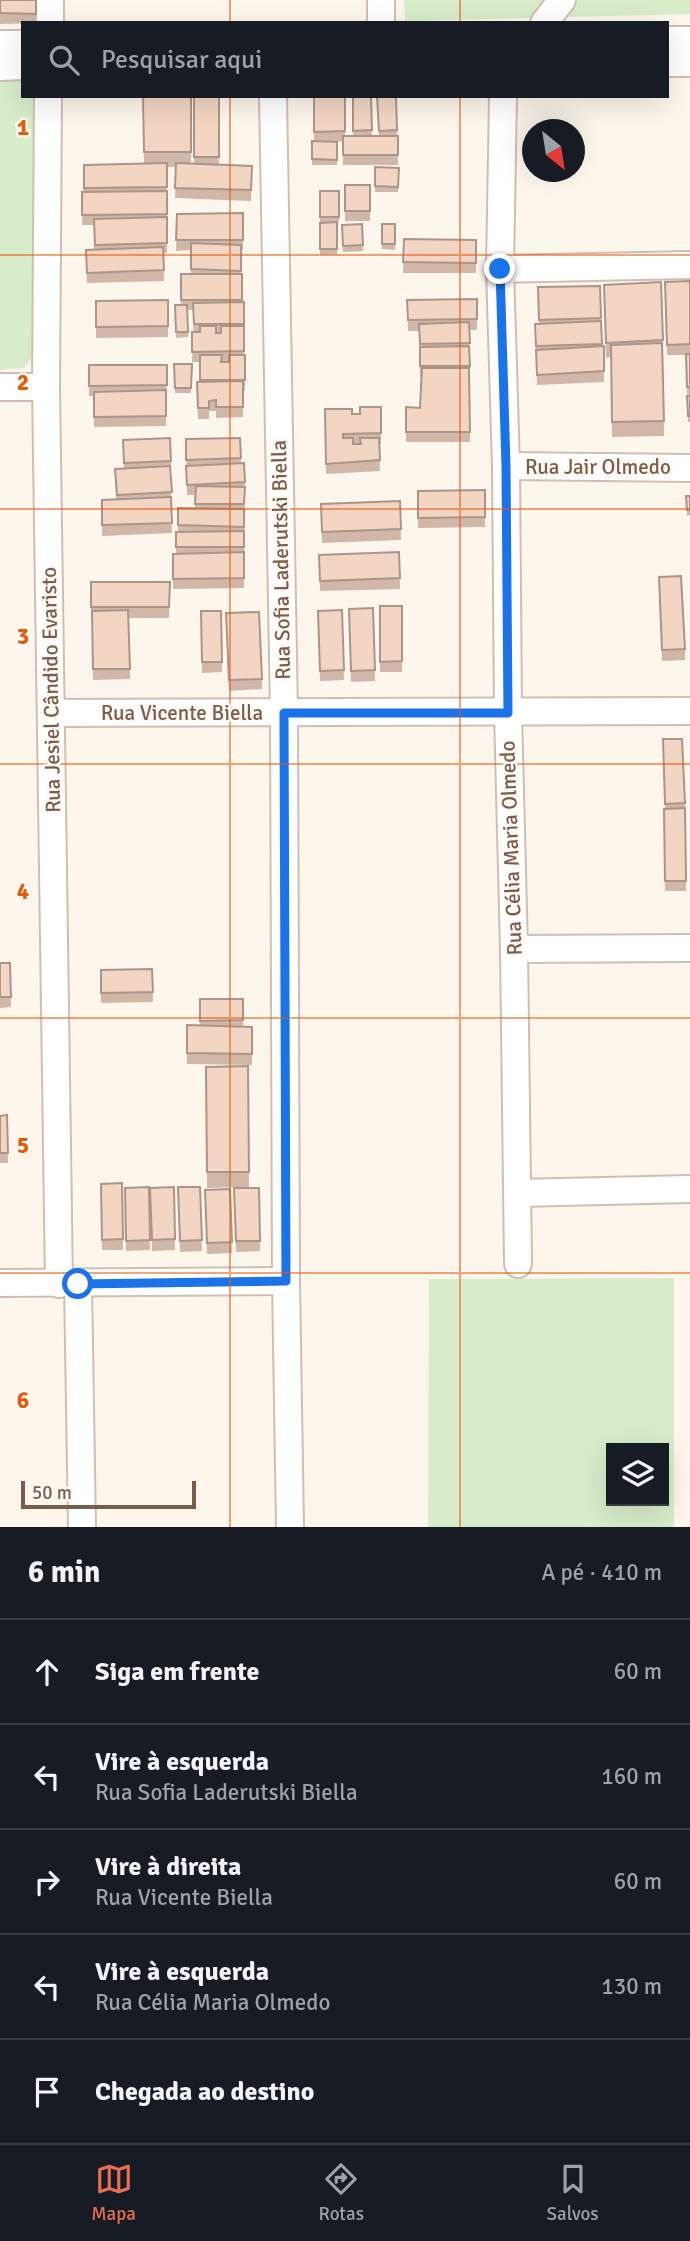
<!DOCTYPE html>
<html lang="pt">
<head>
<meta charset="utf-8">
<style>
  body { margin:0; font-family:Signika,sans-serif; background:#20242c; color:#f1f3f6 }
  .controls { position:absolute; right:21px; bottom:21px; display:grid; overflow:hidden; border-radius:0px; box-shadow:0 7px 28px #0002 }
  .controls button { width:63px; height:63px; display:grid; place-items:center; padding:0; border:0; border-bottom:2px solid #363941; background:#171b24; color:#f1f3f6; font:35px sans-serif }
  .compass { position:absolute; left:522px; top:119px; width:63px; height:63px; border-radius:50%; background:#171b24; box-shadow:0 7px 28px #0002; rotate:150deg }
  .scale { position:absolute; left:21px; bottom:18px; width:175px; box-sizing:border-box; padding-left:7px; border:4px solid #7a5c4d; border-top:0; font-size:19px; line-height:24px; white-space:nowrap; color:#7a5c4d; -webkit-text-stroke:5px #fffaf3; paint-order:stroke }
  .stop { position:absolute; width:21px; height:21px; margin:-16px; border:5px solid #1a73e8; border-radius:50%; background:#fff }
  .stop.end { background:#1a73e8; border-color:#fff; box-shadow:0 2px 7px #0008 }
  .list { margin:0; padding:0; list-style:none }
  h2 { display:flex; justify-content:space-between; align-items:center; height:91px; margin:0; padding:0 28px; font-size:30px }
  h2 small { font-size:23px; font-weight:400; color:#9ea1a6 }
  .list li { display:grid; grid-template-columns:46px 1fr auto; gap:21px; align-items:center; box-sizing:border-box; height:105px; padding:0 28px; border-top:2px solid #363941 }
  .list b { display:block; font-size:26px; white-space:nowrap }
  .list p { margin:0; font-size:23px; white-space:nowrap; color:#9ea1a6 }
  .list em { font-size:23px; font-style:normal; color:#9ea1a6 }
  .icon { flex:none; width:38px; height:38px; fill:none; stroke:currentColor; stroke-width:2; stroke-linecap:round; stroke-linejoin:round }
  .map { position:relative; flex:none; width:690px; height:1527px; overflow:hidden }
  .search { position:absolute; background:#171b24; box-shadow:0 7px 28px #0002; left:21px; right:21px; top:21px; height:77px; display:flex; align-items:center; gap:18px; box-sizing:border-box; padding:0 24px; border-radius:0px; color:#9ea1a6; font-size:26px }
  .sheet { height:616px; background:#171b24 }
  nav { display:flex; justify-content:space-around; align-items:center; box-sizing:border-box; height:98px; border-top:2px solid #363941; background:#171b24; font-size:19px; color:#9ea1a6 }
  nav a { display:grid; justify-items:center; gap:4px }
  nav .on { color:#e76f51 }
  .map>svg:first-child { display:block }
</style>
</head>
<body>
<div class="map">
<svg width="690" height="1527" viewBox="0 0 690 1527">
  <rect width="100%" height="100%" fill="#fdf6ec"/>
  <g fill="#d8ecc9" fill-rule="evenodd">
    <path d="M404,0H690V14L405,21Z"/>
    <path d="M20,80L23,81V96L35,97L32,357L24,368L0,370V81Z"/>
    <path d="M674,1278V1527H428L429,1279ZM664,1448V1501H611V1448Z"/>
  </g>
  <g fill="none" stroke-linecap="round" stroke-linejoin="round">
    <defs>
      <g id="minor">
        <path d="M381,0V23"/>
        <path d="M50,23V0"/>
        <path d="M544,23L562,0"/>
        <path d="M667,40H690"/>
        <path d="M0,44H23"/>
        <path d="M667,63H690"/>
        <path d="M0,67L23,66"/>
        <path d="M48,96L46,387L59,1284"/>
        <path d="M273,96L284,713L286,1281L290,1527"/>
        <path d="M503,96L500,269L506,466L508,713L514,949L518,1264"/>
        <path d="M500,269L690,265"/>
        <path d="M0,387H46"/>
        <path d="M506,466L690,468"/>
        <path d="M51,713L690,711"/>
        <path d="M514,949L690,948"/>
        <path d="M518,1193L690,1189"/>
        <path d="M0,1283L286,1281"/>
        <path d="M78,1284L82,1527"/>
      </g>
    </defs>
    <use href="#minor" stroke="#d1beb0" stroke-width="30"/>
    <use href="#minor" stroke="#fff" stroke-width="26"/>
  </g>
  <g fill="#d1b7a8">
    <path d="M0,0H36V23L0,24Z"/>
    <path d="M143,96H191V164H194V96H219V165L252,166L251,201L175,198L176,167H167V253H163L164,281L87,283L86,250L94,249V225H82L84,165L144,164Z"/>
    <path d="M313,96H345V136H353V96H371L372,136H379L377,96H396L398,165H343V141L337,142V165H312V141H314Z"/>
    <path d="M375,167L399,168L398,192H375Z"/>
    <rect x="345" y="185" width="25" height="36"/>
    <path d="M320,191H339V222H337V254L320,255V223L332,222H320Z"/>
    <path d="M243,213V250H241V274H242V302H244V355H245V390H243V417L216,418V411H209V419H198L197,382H200V362H192L194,310H187L188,337L176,338L175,305H181V274H191V250L176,251L177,214Z"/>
    <path d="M362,224L363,251L343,252L342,225Z"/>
    <path d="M382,224H395V250L382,249Z"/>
    <path d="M404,239L476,240V273H403Z"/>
    <path d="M690,281V422H688L686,355H667L665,282Z"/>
    <path d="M604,285L663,340L664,436L612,437L611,357L606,358Z"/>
    <path d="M538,287L601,318L602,346H604V382L537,385L535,324H539Z"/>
    <path d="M477,299V330H469L470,442H406V407L420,408L421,377H420L419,331H408L407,300Z"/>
    <path d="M168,300V337L96,338V301Z"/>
    <path d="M174,364H192L191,393H175Z"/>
    <path d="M89,365H167L166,426L94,427V396H89Z"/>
    <path d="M381,407V444H379L380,471L326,474L325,409L352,414H360Z"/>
    <path d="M240,438L241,463L245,482L244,588L173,589V554H176V532H178V508H195V495H187L186,439Z"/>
    <path d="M123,440L171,461V471H170L172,533L102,536V500L116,499L115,469H124Z"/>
    <path d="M485,490V527L418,528V491Z"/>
    <path d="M686,496H690V515L687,516Z"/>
    <path d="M400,501L401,540L322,543L321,504Z"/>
    <path d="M399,552L400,589L320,591L319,555Z"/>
    <path d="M91,582H170L169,618H129L130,679L93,680L92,617H91Z"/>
    <path d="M659,588L685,649V660L662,661Z"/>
    <rect x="380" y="606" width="22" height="66"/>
    <path d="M373,608L375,681L351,682L349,609Z"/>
    <path d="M342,610L344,680L320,681L318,611Z"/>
    <path d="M201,611H221L222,672L202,673Z"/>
    <path d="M226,623L262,679V689L229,691Z"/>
    <path d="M663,739L685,803L686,891H665L664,809L665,808Z"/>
    <path d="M0,963H10L11,1007L0,1008Z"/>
    <path d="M152,969L153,1002L101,1003V970Z"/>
    <path d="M200,999H243V1027H252V1065L187,1064V1025L200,1026Z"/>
    <path d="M248,1066L249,1187L207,1188L206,1067Z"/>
    <path d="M7,1115L8,1163H0V1116Z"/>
    <path d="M122,1183L123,1250H102L101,1184Z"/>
    <path d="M149,1187L150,1250L126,1251L125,1188Z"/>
    <path d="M174,1187L175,1250L152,1251L150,1188Z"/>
    <path d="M178,1187H200L202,1251L180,1252Z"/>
    <path d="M234,1188H259L260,1251L236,1252Z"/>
    <path d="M230,1189L232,1253L207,1254L205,1190Z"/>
  </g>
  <g fill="#f3d5c3" stroke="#aa9588" stroke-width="2">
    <path d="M0,0H36V14L0,13Z"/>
    <path d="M143,96H191V152H144Z"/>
    <rect x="194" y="96" width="25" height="61"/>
    <path d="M314,96H345V131L314,132Z"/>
    <path d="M353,96H371L372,130L353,131Z"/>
    <path d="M377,96H396L397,130L379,131Z"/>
    <rect x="343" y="136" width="55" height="19"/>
    <path d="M312,141L337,142V160L312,159Z"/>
    <path d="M167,163V187L84,188V165Z"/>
    <path d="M176,163L252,166L251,190L175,188Z"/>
    <path d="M375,167L399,168L398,187L375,186Z"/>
    <rect x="345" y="185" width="25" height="26"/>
    <path d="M167,191V214L82,215V192Z"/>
    <rect x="320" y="191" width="19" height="26"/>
    <path d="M243,213V240H176L177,214Z"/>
    <path d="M167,217V243L95,245L94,219Z"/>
    <path d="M337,222V249H320V223Z"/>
    <path d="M362,224L363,245L343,246L342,225Z"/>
    <rect x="382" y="224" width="13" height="20"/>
    <path d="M404,239L476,240V263L403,262Z"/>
    <path d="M191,243L241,245V271L191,269Z"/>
    <path d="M163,247L164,270L87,273L86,250Z"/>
    <rect x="181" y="274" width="61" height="26"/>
    <path d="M690,281V344L667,345L665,282Z"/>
    <path d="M661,282L663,340L606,343L604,285Z"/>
    <path d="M600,286L601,318L539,320L538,287Z"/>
    <path d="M477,299V319L408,320L407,300Z"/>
    <path d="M168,300V326L96,327V301Z"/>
    <path d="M244,302V324H194L193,303Z"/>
    <path d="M175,305H187L188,332H176Z"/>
    <path d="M601,321L602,344L536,346L535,324Z"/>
    <path d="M469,322L470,343L420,344L419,324Z"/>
    <path d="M200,326H216V333H221V326H244V351L192,352V332H200Z"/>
    <path d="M662,343L664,421L612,422L611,345Z"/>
    <path d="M469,346L470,366H420V347Z"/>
    <path d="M604,346V371L537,375L536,350Z"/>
    <path d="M686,354H690V387H687Z"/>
    <path d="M200,355H222L221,362H229V355H245V380H200Z"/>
    <path d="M174,364H192L191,388H175Z"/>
    <path d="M89,365H167V385L89,386Z"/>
    <path d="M422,368H469L470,432H406V407L420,408Z"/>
    <path d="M243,381V407H216V400L209,401V408H198L197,382Z"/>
    <path d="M166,390V416L94,417V392Z"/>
    <path d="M687,396H690V416H688Z"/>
    <path d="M360,407H381V433L343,434V438H353V444H361L360,438H379L380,460L326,464L325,409H352V414H360Z"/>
    <path d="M170,438L171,461L124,463L123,440Z"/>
    <path d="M240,438L241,458L186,460V439Z"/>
    <path d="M244,463L245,482L187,485L186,466Z"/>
    <path d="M170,466L172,492L117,495L115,469Z"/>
    <path d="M196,486L245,487L244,504H195Z"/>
    <path d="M485,490V517L418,518V491Z"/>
    <path d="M686,496H690V510H687Z"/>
    <path d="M171,497L172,523L102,525V500Z"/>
    <path d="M400,501L401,529L322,532L321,504Z"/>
    <path d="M178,508L244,509V527L178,525Z"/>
    <path d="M244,531V547H176V532Z"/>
    <path d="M244,552V578L173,579V554Z"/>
    <path d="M399,552L400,578L320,581L319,555Z"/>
    <path d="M681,576L685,649L662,650L659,577Z"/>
    <path d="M91,582H170L169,607H91Z"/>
    <path d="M380,606H402V661L380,662Z"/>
    <path d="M373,608L375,670L351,671L349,609Z"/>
    <path d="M128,610L130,669H93L92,611Z"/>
    <path d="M342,610L344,670L320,671L318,611Z"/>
    <path d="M201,611H221L222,662H202Z"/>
    <path d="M259,612L262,679L229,680L226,613Z"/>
    <path d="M663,739H682L685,803L665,804Z"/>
    <path d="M685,808L686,881H665L664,809Z"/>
    <path d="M0,963H10L11,997H0Z"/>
    <path d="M152,969L153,992L101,993V970Z"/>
    <path d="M200,999H243V1020L200,1021Z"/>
    <path d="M187,1025L252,1027V1054L187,1053Z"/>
    <path d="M248,1066L249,1172H207L206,1067Z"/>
    <path d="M7,1115L8,1153H0V1116Z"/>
    <path d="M122,1183L123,1239L102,1240L101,1184Z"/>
    <path d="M149,1187L150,1240L126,1241L125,1188Z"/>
    <path d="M174,1187L175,1239L152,1240L150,1188Z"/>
    <path d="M178,1187H200L202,1240L180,1241Z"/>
    <path d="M234,1188H259L260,1241H236Z"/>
    <path d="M230,1189L232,1242L207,1243L205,1190Z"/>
  </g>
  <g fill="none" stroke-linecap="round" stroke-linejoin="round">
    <path stroke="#1a73e8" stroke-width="9" d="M78,1284L286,1281L284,713H508L506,466L500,269"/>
  </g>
  <path fill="none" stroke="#e8590c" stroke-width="2" stroke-opacity="0.55" d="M230,0V23M460,0V23M230,96V1527M460,96V1527M0,255H690M0,509H690M0,764H690M0,1018H690M0,1273H690"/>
  <g text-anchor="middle" stroke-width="5" stroke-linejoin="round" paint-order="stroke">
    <g font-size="21" fill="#7a5c4d" stroke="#fffaf3">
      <text x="598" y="474">Rua Jair Olmedo</text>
      <text transform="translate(281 560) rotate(-91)" y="7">Rua Sofia Laderutski Biella</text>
      <text transform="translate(51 690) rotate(-91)" y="7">Rua Jesiel Cândido Evaristo</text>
      <text x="182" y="720">Rua Vicente Biella</text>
      <text transform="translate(511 848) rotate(-92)" y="7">Rua Célia Maria Olmedo</text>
    </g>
  </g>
  <g font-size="23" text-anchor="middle" font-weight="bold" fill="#e8590c" stroke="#fffaf3" stroke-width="5" stroke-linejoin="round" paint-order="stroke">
    <text x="23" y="135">1</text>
    <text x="23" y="390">2</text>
    <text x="23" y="644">3</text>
    <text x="23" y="899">4</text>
    <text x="23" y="1153">5</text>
    <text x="23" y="1408">6</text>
  </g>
</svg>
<div class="controls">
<button><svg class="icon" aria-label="layers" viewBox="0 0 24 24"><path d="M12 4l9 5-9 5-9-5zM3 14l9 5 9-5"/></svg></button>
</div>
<svg class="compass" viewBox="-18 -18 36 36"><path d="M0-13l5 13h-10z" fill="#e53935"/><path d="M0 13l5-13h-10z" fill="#9ea1a6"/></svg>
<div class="scale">50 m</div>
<div class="stop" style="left:78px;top:1284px"></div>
<div class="stop end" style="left:500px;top:269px"></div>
<div class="search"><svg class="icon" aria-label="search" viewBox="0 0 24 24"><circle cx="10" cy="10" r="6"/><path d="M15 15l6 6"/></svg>Pesquisar aqui</div>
</div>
<section class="sheet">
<h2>6 min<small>A pé · 410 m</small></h2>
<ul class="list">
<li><svg class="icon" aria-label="ahead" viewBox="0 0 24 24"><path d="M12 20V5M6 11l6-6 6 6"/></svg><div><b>Siga em frente</b></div><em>60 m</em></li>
<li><svg class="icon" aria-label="left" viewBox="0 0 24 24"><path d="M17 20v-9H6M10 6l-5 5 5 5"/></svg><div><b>Vire à esquerda</b><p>Rua Sofia Laderutski Biella</p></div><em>160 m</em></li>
<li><svg class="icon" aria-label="right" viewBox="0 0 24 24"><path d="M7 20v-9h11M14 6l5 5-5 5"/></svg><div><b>Vire à direita</b><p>Rua Vicente Biella</p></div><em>60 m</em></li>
<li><svg class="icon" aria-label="left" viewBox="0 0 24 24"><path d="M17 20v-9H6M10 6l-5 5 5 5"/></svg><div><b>Vire à esquerda</b><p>Rua Célia Maria Olmedo</p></div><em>130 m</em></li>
<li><svg class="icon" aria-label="arrive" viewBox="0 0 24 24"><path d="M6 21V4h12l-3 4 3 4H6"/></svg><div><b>Chegada ao destino</b></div></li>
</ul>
</section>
<nav>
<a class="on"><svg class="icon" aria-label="map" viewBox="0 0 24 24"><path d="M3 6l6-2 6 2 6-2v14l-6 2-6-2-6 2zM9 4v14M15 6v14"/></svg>Mapa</a>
<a><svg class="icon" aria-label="directions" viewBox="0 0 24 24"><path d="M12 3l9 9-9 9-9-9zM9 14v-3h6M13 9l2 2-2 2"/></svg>Rotas</a>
<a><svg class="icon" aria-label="saved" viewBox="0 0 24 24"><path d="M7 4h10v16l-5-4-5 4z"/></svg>Salvos</a>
</nav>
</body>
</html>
